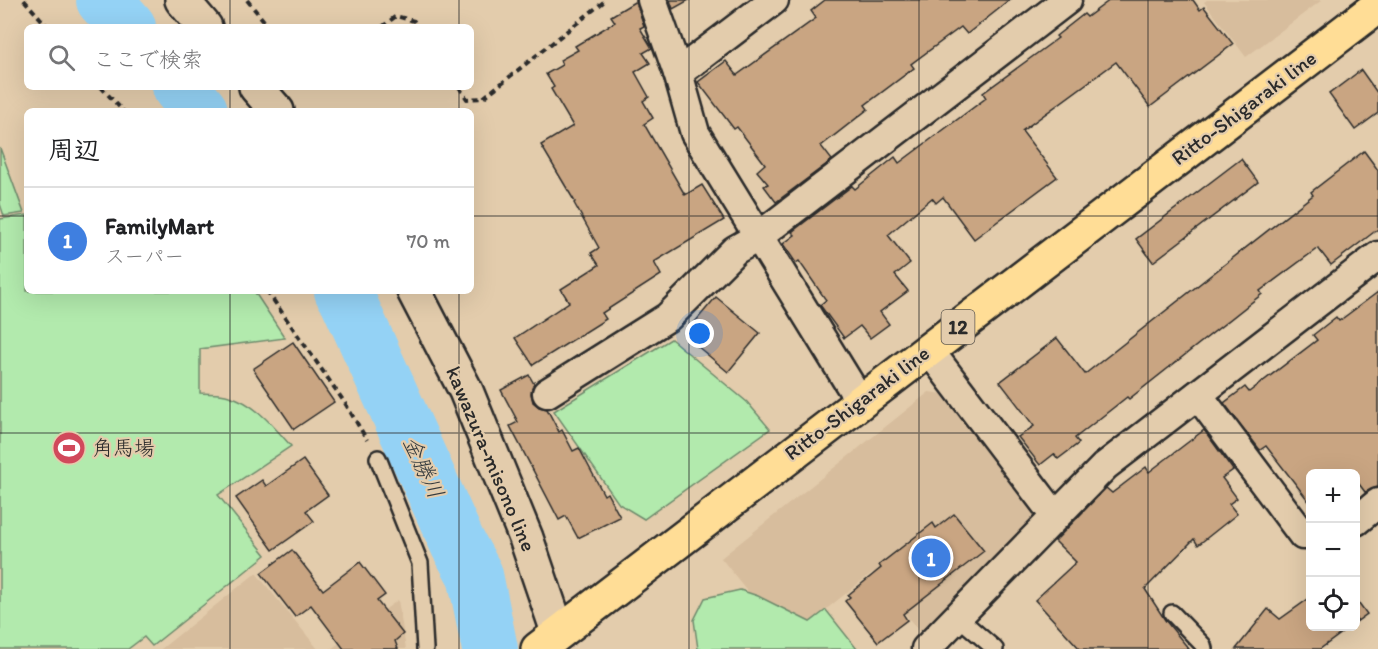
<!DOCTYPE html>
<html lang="ja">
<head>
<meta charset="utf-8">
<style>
  body { margin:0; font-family:Itim,"Klee One",sans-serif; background:#f6f6f6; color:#202124 }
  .controls { position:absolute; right:18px; bottom:18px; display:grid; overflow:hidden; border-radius:9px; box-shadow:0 6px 24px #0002 }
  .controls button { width:54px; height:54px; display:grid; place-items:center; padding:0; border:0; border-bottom:2px solid #e0e0e0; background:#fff; color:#202124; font:30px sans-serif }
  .you { position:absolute; left:700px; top:334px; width:21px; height:21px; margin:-15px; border:4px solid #fff; border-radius:50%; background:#1a73e8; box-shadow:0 0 0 9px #1a73e833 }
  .badge { display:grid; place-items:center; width:39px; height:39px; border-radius:50%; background:#7c3aed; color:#fff; font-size:20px; font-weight:700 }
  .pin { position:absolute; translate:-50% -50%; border:3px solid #fff; box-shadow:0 2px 6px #0006 }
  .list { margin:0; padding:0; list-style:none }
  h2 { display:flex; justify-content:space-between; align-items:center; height:78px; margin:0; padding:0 24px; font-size:26px }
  h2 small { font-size:20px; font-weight:400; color:#757577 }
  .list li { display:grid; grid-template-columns:39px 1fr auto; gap:18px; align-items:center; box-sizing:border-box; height:108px; padding:0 24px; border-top:2px solid #e0e0e0 }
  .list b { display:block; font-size:22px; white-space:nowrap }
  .list p { margin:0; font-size:20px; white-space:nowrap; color:#757577 }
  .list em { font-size:20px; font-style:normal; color:#757577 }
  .icon { flex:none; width:33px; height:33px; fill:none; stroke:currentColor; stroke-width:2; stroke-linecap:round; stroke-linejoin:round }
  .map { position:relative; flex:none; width:1378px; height:649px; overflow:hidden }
  .search { position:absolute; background:#fff; box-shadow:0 6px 24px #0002; left:24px; top:24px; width:450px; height:66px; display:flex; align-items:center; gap:15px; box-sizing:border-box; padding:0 21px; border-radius:9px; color:#757577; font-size:22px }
  .panel { position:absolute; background:#fff; box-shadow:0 6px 24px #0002; left:24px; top:108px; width:450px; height:186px; border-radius:9px }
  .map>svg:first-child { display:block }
</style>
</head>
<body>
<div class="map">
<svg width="1378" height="649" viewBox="0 0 1378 649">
  <rect width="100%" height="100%" fill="#e3ccac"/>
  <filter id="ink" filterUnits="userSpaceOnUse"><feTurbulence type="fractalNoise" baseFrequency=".0167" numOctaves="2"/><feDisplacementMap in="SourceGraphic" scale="12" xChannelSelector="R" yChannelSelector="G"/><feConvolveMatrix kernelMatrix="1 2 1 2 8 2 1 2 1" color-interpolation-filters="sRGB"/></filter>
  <g filter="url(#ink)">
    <g fill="#d7bd9d">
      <path d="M1207,0H1322L1246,57L1204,2Z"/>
      <path d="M929,392L944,394L1033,508L1032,521L921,634L873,572L810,622L749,593L721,558Z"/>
      <path d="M256,573L318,649H161Z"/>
      <path d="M398,600L406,649H331Z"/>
    </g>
    <g fill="#b2eaad" stroke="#6e8a6c" stroke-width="1.5">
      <path d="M0,148L24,213L4,216L0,204Z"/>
      <path d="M27,215V291H254L285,338L200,349V393C209,394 220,393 229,396C255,403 274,427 291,446L218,495L266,555L152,646L144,637L128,649H0V219Z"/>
      <path d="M671,339L747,402L770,429L644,519L619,504L554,411Z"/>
      <path d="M740,590L758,596L810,622L826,610L857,649H698L694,620L705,598Z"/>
    </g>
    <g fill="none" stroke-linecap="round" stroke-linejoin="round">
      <g stroke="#94d2f5" stroke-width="56">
        <path d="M104,0L128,27"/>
        <path d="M180,87L200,111"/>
        <path d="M342,291L347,298L458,544L475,575L490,649"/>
      </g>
    </g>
    <g fill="#c9a582" stroke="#2b2b2b" stroke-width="1.5">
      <path d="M670,0H689L673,9Z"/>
      <path d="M825,0H1010L967,34L961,27L911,64L914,68L865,105L868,109L821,146L832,160L776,202L764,186L768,184L757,171L765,164L737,127L734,129L698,82L726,61L737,75L816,18L811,11Z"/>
      <path d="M1110,0H1193L1200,10L1204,7L1233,44L1150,107L1116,62L1022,131L1057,177L974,239L943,197L936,203L932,198L888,235L910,263L895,275L908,291L880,312L889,324L870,338L860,326L844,338L820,305L826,300L799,261L796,263L783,244L795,235L792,232L797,228L852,186L855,189L895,157L899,163L986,98L983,93L1058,38L1056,36L1084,14L1087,17Z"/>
      <path d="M636,1L644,26L640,28L652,48L643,53L650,63L635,72L649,97L643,101L653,118L644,124L685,195L702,185L724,220L654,262L661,275L602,313L606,319L533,365L515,338L569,302L561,289L599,265L591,253L599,248L574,203L575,202L541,145L573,126L551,89L554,87L546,74L562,65L560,60L578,50L575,46L615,22L611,16Z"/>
      <path d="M1361,70L1378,94V113L1355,130L1329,94Z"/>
      <path d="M1364,151L1378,170V229L1331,265L1318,248L1260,291L1262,294L1129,399L1127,397L1075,438L1079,443L1058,459L1054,454L1040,465L1018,437L1034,426L1000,382L1057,338L1085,374L1313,195L1311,192Z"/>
      <path d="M1241,159L1258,182L1153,262L1136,239Z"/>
      <path d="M1378,292V487L1365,492L1356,480V474H1311V504L1266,446L1260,450L1224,403L1245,387L1249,392L1317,340L1313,335L1336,317L1339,321Z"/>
      <path d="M716,297L760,333L728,372L684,335Z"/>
      <path d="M293,342L334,402L294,429L253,369Z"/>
      <path d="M529,375L534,384L531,393L533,402L539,407L547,409L559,432L562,430L573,451L579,448L604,495L607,493L620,517L578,538L566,516L559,520L510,426L518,422L501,390Z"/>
      <path d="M1204,430L1233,470L1222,478L1237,498L1229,504L1237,514L1198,545L1194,539L1145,589L1165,620L1189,649H1080L1035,600L1076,562L1055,541L1106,488L1112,493L1146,467L1149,472Z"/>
      <path d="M303,460L328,495L306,511L314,521L273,550L236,498L262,480L266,486Z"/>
      <path d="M954,514L984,551L903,614L907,620L878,642L845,601L850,597L848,595L881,568L879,565L933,523L936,528Z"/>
      <path d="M292,550L323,590L360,562L385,595L377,601L403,634L395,641L398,649H344L311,605L295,617L261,573Z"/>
      <path d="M1311,597V627H1350L1320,649H1236L1268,609L1280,619Z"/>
      <path d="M1356,599L1367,614L1356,622Z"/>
    </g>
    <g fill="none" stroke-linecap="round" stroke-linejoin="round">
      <defs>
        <g id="service">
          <path d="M378,458L420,563L425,649"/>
          <path d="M1172,613L1203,645L1204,649"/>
          <path d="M958,617L995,649"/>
        </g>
        <g id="minor">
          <path d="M652,0L678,73"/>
          <path d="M774,0L678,73L695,133L860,401"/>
          <path d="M928,349L1055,516"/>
          <path d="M547,393L668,317L735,250L758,237L1067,0"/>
          <path d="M1198,395L1303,535H1310"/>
          <path d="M1356,521L1378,503"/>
          <path d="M926,649L1105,466L1378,256"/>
        </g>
        <g id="secondary">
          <path d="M182,0L205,27"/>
          <path d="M256,87L277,111"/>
          <path d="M414,291L466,391L526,538L558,632"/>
        </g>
        <path id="primary" d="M538,649L1378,6"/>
      </defs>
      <use href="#service" stroke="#2b2b2b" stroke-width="20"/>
      <use href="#minor" stroke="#2b2b2b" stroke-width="33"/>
      <use href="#secondary" stroke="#2b2b2b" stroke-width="38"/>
      <use href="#primary" stroke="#2b2b2b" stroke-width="38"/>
      <g stroke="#2b2b2b" stroke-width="4" stroke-dasharray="6 4.5" stroke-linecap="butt">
        <path d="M24,0L48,27"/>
        <path d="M247,0L269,27"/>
        <path d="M382,27L396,16L414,21L418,27"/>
        <path d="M101,87L123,111"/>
        <path d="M459,87L467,99L483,98L606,0"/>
        <path d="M267,291L345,403L367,440"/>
      </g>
      <use href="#service" stroke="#e3ccac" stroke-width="15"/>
      <use href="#minor" stroke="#e3ccac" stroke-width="28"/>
      <use href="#secondary" stroke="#e3ccac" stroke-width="33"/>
      <use href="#primary" stroke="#ffdd96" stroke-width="33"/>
    </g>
  </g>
  <path fill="none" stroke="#2b2b2b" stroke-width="1.5" stroke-opacity="0.55" d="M230,0V27M459,0V27M689,0V649M919,0V649M1148,0V649M230,87V111M459,87V111M0,216H27M471,216H1378M230,291V649M459,291V649M0,433H1378"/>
  <defs>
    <symbol id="stadium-disc" viewBox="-11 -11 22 22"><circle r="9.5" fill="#d1495b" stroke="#e3ccac"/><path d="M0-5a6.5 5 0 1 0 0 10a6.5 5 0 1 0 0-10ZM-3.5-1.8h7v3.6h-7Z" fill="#fff"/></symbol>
  </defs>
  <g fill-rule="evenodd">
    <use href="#stadium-disc" x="50" y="429" width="38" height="38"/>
  </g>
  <g text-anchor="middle" stroke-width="4.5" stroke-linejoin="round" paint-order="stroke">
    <rect fill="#e3ccac" stroke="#625b52" stroke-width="1.5" x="941.5" y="310" width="33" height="34" rx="4.5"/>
    <g font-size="20" font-weight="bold" fill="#2b2b2b">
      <text x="958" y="334">12</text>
    </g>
    <g font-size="21" fill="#2b2b2b" stroke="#e3ccac">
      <text transform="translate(1244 108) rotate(-37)" y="7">Ritto-Shigaraki line</text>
      <text transform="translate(857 403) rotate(-37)" y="7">Ritto-Shigaraki line</text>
      <text transform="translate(491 459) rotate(67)" y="7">kawazura-misono line</text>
    </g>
    <g font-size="21" fill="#2b2b2b" stroke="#e3ccac" text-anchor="start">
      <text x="92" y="455">角馬場</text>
    </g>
    <g font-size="22" font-style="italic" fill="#363c3f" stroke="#e3ccac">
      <text transform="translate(424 467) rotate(65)" y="8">金勝川</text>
    </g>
  </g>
</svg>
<div class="controls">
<button>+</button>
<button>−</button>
<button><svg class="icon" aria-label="locate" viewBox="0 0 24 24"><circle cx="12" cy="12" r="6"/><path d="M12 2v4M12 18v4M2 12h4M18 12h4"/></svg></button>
</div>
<div class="you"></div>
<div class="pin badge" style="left:931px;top:558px;background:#3f7fe0">1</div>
<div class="search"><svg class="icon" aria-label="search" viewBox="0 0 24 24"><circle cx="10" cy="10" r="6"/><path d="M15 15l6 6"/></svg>ここで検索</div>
<section class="panel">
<h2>周辺<small></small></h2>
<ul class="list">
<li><span class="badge" style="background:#3f7fe0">1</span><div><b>FamilyMart</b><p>スーパー</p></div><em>70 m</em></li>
</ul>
</section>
</div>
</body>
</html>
